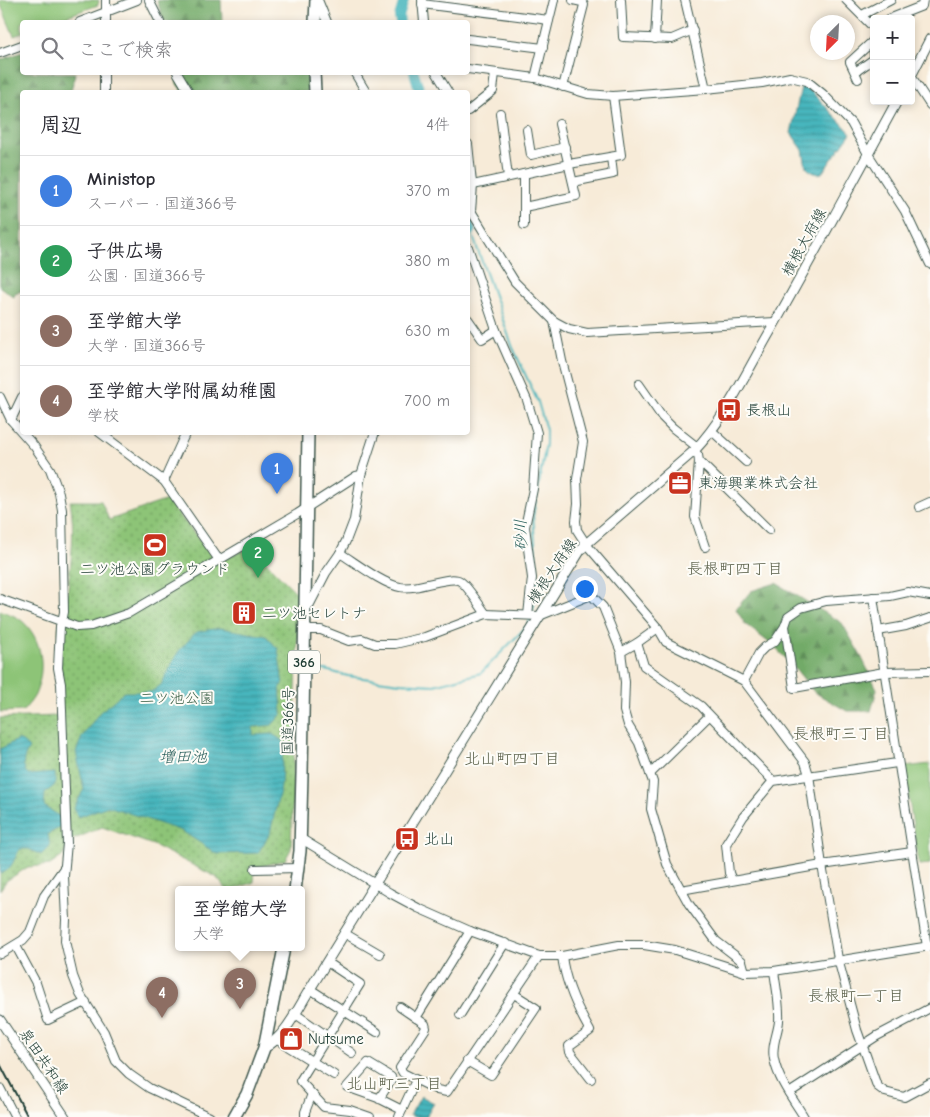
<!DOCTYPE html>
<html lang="ja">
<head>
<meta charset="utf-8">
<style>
  body { margin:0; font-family:"Comic Neue","Klee One",sans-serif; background:#f2f2f3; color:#2b2b33 }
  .controls { position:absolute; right:15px; top:15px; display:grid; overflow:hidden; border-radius:5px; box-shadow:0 2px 8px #0003 }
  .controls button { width:45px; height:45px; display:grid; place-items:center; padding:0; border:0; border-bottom:1px solid #e1e1e2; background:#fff; color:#2b2b33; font:25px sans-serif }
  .compass { position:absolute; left:810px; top:15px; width:45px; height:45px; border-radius:50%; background:#fff; box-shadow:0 2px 8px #0003; rotate:204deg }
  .you { position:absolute; left:584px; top:588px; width:18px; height:18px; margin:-12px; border:4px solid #fff; border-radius:50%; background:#1a73e8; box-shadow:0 0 0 8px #1a73e833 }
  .badge { display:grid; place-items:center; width:32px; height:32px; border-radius:50%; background:#c8321e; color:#fff; font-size:16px; font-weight:700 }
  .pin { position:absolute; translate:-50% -41px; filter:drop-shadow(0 1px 2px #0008) }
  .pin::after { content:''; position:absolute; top:26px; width:18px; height:15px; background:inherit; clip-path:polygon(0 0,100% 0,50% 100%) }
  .popup { position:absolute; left:175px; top:886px; width:130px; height:65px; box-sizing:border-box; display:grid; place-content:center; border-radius:5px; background:#fff; filter:drop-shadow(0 1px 4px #0005); font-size:16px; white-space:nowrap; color:#7c7c81 }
  .popup b { font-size:19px; color:#2b2b33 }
  .popup::after { content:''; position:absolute; left:50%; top:100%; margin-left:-10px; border:10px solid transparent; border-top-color:#fff }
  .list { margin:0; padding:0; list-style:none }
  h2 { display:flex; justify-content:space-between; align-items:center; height:65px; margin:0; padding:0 20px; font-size:21px }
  h2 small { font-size:16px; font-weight:400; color:#7c7c81 }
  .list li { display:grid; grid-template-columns:32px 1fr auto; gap:15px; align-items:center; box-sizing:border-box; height:70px; padding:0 20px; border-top:1px solid #e1e1e2 }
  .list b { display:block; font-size:19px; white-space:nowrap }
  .list p { margin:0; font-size:16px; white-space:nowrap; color:#7c7c81 }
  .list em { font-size:16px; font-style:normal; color:#7c7c81 }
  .icon { flex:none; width:28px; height:28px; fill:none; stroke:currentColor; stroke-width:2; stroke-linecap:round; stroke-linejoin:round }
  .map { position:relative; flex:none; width:930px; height:1117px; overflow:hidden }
  .search { position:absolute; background:#fff; box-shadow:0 2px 8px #0003; left:20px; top:20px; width:450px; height:55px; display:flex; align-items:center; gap:12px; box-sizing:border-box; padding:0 18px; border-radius:5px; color:#7c7c81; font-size:19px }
  .panel { position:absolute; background:#fff; box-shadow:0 2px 8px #0003; left:20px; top:90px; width:450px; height:345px; border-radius:5px }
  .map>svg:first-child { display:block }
</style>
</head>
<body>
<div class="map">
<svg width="930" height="1117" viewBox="0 0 930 1117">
  <defs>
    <pattern id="forest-firs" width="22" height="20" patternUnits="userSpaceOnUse" patternTransform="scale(1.25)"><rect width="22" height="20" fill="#72aa68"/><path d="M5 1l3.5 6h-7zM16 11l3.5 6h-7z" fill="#5d8c56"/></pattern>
    <pattern id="park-dots" width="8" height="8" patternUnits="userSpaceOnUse" patternTransform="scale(1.25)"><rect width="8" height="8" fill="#8dc477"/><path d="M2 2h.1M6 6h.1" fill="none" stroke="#73a062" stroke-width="1.8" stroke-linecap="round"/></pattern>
    <pattern id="water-rules" width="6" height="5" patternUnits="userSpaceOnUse" patternTransform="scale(1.25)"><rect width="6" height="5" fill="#47b6bd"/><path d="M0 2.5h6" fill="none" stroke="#3b959a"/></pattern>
  </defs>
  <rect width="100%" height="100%" fill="#fdfcf7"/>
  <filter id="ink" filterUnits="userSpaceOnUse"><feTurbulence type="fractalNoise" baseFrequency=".02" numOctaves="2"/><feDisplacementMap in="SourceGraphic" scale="10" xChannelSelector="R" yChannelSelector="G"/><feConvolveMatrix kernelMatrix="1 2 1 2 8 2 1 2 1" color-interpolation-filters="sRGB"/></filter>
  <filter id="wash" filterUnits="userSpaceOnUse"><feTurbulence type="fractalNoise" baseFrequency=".0096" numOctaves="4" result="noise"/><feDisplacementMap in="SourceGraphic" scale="20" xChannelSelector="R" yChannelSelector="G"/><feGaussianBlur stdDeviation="1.12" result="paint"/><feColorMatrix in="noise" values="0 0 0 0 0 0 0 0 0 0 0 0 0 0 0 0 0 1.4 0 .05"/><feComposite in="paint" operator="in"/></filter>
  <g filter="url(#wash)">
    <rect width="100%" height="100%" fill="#f7ebd8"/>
    <g fill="#8dc477" stroke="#568056">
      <path d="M1,0H99L98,5L50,22H22V33L14,36L0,3Z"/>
      <path d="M0,610C7,613 16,616 21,620C43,638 46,670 35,695C32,701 27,706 23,711L0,712Z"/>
      <path d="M930,764V864L919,865L904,767Z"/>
    </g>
    <g fill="url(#forest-firs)" stroke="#48744e">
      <path d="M161,0H221L222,22H164L157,1Z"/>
      <path d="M22,52V72L75,73L71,92H22V291L15,293L14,297L0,287V60Z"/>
      <path d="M176,73H295L308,76V92H183L177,84Z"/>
      <path d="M776,583L842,623L861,656L877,689L871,711H847L814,692L794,667L772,645L745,624L736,609L751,591Z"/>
    </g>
    <path fill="url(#park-dots)" stroke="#568056" d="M167,500L218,562L251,547L299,595L291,849L285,860L255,868L254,882L232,890H227L216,877L153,845L102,827L70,841L63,856L50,865L28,867L6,881L0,890V718L58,716L59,627L65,616C68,578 77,538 70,501H101L109,520Z"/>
    <g fill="url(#water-rules)" stroke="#337a78">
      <path d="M803,86L812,92L851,133L822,173C816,175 811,172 806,167L803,150L791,133L801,87Z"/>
      <path d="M220,628L266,636L278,649L283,685L280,686L282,714L272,725L253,727V735L272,734L283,741L281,786L270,833L258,853L217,854L182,831L108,806L78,817L74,808L84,789L76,752L82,737L99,713L124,692H151L161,685L178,652L196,632Z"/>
      <path d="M19,739L29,748C23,759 21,764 28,775L55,773V785L45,793L44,806L64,819L61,827L48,834L50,846L41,855L29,849H20C13,859 13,870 0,874V749Z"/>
      <path d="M421,1096L434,1103L426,1117H414L410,1115Z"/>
    </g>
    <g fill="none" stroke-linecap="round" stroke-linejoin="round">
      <g stroke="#47b6bd" stroke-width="2">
        <path d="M471,231L513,348L538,402L546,430V444L533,516L538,586L537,595L532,612"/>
        <path d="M315,670H325L348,676L400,683L434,685L481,673L528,625L530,619"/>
      </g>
      <g stroke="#47b6bd" stroke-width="10">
        <path d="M400,22L399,17L404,0"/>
        <path d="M414,72L420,92"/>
        <path d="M468,222L471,231"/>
      </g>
    </g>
  </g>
  <g filter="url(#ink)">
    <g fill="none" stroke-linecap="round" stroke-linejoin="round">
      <defs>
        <g id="minor">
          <path d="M149,0L160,22"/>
          <path d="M318,0L327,22"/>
          <path d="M422,0L424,22"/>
          <path d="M621,0L623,37L672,39L693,30"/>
          <path d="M685,0L706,89"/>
          <path d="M846,0L874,28"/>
          <path d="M422,4L549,20"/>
          <path d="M862,15L891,0"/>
          <path d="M889,19L922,6L923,0"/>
          <path d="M80,22L137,0"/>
          <path d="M106,22V0"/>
          <path d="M468,39L543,48"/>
          <path d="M655,39L657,0"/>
          <path d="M873,40L874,55"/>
          <path d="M0,53L22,45"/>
          <path d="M468,69L535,78L588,94L613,96L706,89L762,83L790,77L807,81L823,94L851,123L868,154L905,211L930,264"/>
          <path d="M177,72L189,92"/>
          <path d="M354,72L366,92"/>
          <path d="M436,72L448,92"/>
          <path d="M855,72L874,59"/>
          <path d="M911,76L930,105"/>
          <path d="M535,78L554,0"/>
          <path d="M858,79L850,62L874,40"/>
          <path d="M563,87L584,5L582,2L573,0"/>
          <path d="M104,92V72"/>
          <path d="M468,111L493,91L495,73"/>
          <path d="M500,113L508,177"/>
          <path d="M527,130L531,155L565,147"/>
          <path d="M468,144L472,183L473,185L471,211L515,282L554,321L569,329L587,333L775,322"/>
          <path d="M524,174V225"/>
          <path d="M573,182L613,174L611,157"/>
          <path d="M473,185L569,164L621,155L613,96"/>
          <path d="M524,207L576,196L559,124"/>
          <path d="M468,247L496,330L527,400L537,433L533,489L525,527L532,578L528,615"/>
          <path d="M468,319L482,339L496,330"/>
          <path d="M554,321L562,361L583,442L577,479L578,504L576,521L577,530L586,544L658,628L666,642L744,681L805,762L809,775L822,865L838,959L857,1030L877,1086L885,1092L904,1097L930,1083"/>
          <path d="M639,384L662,417L673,428L697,447"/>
          <path d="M0,397L11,420L34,446L50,469L59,493L62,510L64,612L62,622L60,626L58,668L61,684L67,843L64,876L66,920L65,941L73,976L80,994L104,1032L116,1061L129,1074L149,1088L210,1117"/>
          <path d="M11,420L22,397"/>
          <path d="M712,431L746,462"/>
          <path d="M99,432L164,481L219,560"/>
          <path d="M694,451L698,455L699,461L695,517L705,547"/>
          <path d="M699,461L769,530"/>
          <path d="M164,481L186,432"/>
          <path d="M919,507L930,502"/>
          <path d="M340,553C356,563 383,584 400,587C417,591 450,574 460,581C467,585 480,606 486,614"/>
          <path d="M873,597L927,947"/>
          <path d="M0,599L77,627L91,626L129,613L297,514L356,476L361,475"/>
          <path d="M305,608L310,604L326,573L340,553L346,541L354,520L361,475L375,432"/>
          <path d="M785,626L794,688L884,672L930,671"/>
          <path d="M305,627L310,630H321L349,641L362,639L375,644H395L425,637L486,614L539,616L591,595L603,607L621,652L625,682L624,711L628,725L639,743L653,782L651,809L667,864L689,904L716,941L742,961L745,972"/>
          <path d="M878,631L906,626L930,618"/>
          <path d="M637,643L658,628"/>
          <path d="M621,652L637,643L644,666L701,706L773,781"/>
          <path d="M744,681L759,653L765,647L775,641L785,626L788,617L801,608L826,601L890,596L908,592L930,596"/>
          <path d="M650,774L709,716"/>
          <path d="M300,838L390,893L418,908L470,931L539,956H562L619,945H644L675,950L745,972L774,971L930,946"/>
          <path d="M255,869L298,868"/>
          <path d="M732,880L729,873L726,844L743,817L773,781L897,763"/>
          <path d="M681,890L822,865L912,852"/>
          <path d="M344,933L380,954"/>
          <path d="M16,946L36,983L48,1020L86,1002"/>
          <path d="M0,954L23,940L30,932L44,896L64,868"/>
          <path d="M562,956C565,983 577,1008 590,1031L569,1046L570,1052L591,1079"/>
          <path d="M327,962L360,984L300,1081L324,1107L350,1110L370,1117"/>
          <path d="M774,971C776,987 780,1004 779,1021C778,1033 771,1046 774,1059C778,1080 793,1099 804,1117"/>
          <path d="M310,989L377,1032"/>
          <path d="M400,1007L425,1024L426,1028L400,1068L403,1073L437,1090L447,1092L539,956"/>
          <path d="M294,1013L352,1053"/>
          <path d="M460,1015L505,943"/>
          <path d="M416,1018L470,931"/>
          <path d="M276,1039L334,1075"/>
          <path d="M467,1061L491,1075L536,1008L514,994"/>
          <path d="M0,1088L15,1117"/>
          <path d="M789,1093L877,1036L930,1008"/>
          <path d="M379,1099L392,1079L391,1077L368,1063L347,1087L378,1098L402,1110"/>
          <path d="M305,1117V1112L312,1094"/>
          <path d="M399,1117L416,1080"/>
        </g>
        <g id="major">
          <path d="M911,76L930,39"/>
          <path d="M0,1020L65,1117"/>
          <path d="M264,1048C285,1038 298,1008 310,989L580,551L586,544L694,451C727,416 747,371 771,330C814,254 855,178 897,101"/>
        </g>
        <g id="highway">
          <path d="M315,22L316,0"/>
          <path d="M314,72L315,92"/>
          <path d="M295,890L300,851L302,774L308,432"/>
          <path d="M234,1117L247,1094L264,1048L284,948"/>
        </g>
      </defs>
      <use href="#minor" stroke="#3f574d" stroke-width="10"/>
      <use href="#major" stroke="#3f574d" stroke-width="11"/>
      <use href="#highway" stroke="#3f574d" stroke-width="14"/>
      <use href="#minor" stroke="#fff" stroke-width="8"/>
      <use href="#major" stroke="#fff" stroke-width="9"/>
      <use href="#highway" stroke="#fff" stroke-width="11"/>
      <path stroke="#1f3d34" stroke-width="2" d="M0,1064L28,1117"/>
    </g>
  </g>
  <defs>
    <symbol id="bus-square" viewBox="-11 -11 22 22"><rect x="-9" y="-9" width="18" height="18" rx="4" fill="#c8321e" stroke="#fdfcf7"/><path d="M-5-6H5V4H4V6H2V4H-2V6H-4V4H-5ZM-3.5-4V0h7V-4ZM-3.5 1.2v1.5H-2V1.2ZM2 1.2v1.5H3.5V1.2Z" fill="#fff"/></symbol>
    <symbol id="office-square" viewBox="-11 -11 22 22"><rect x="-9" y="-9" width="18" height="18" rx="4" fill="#c8321e" stroke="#fdfcf7"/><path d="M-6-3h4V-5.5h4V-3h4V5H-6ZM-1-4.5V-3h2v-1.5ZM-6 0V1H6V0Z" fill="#fff"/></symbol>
    <symbol id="stadium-square" viewBox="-11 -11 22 22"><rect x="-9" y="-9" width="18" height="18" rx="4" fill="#c8321e" stroke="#fdfcf7"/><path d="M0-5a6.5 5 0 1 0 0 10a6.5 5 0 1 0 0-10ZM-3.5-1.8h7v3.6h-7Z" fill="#fff"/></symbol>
    <symbol id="building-square" viewBox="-11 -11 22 22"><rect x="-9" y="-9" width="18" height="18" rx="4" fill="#c8321e" stroke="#fdfcf7"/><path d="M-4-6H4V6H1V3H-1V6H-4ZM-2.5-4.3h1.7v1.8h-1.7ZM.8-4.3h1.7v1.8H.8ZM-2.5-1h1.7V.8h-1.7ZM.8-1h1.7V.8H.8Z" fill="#fff"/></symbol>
    <symbol id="shop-square" viewBox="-11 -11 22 22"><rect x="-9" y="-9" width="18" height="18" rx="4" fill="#c8321e" stroke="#fdfcf7"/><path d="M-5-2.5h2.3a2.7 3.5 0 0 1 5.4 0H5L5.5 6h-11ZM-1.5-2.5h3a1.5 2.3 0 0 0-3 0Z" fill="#fff"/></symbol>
  </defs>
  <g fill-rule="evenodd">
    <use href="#bus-square" x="715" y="396" width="28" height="28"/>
    <use href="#office-square" x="666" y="469" width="28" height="28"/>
    <use href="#stadium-square" x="141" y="531" width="28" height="28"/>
    <use href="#building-square" x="230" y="599" width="28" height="28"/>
    <use href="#bus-square" x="393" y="825" width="28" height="28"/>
    <use href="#shop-square" x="277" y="1025" width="28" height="28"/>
  </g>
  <g text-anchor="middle" stroke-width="4" stroke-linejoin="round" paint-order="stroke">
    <rect fill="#fdfcf7" stroke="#62766e" stroke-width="1" x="288" y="650.5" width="32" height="23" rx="4"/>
    <g font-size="14" font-weight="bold" fill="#1f3d34">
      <text x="304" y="667">366</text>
    </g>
    <g font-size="15" fill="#1f3d34" stroke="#fdfcf7">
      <text transform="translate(804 242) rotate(-61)" y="5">横根大府線</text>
      <text transform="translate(552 571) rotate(-56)" y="5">横根大府線</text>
      <text transform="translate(288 721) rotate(-89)" y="5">国道366号</text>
      <text transform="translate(44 1061) rotate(56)" y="5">泉田共和線</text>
    </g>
    <g font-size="15" fill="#1f3d34" stroke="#fdfcf7" text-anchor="start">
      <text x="746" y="415">長根山</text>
      <text x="698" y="488">東海興業株式会社</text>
      <text x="155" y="574" text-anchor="middle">二ツ池公園グラウンド</text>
      <text x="262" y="618">二ツ池セレトナ</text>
      <text x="424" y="844">北山</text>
      <text x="308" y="1044">Nutsume</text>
    </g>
    <g font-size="15" fill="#3a5f45" stroke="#fdfcf7">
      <text x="177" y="703">二ツ池公園</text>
    </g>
    <g font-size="16" font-style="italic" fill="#2b615d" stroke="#fdfcf7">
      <text transform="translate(520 535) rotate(-91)" y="6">砂川</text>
      <text x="183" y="762">増田池</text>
    </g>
    <g font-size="16" fill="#5b614b" stroke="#fdfcf7">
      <text x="735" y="574">長根町四丁目</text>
      <text x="841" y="739">長根町三丁目</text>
      <text x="512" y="764">北山町四丁目</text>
      <text x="856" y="1001">長根町一丁目</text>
      <text x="394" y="1089">北山町三丁目</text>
    </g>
  </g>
</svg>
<div class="controls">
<button>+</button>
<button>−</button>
</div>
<svg class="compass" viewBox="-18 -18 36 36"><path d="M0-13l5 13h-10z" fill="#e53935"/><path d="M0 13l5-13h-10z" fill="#7c7c81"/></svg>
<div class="you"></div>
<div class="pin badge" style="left:277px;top:494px;background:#3f7fe0">1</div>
<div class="pin badge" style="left:258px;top:578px;background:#2e9e5b">2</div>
<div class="pin badge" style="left:240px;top:1009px;background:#8d6e63">3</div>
<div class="popup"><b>至学館大学</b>大学</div>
<div class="pin badge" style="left:162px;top:1018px;background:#8d6e63">4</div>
<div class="search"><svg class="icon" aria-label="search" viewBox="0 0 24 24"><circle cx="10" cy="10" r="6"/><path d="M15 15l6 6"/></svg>ここで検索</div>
<section class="panel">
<h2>周辺<small>4件</small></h2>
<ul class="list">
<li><span class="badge" style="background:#3f7fe0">1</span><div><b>Ministop</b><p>スーパー · 国道366号</p></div><em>370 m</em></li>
<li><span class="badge" style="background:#2e9e5b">2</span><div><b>子供広場</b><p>公園 · 国道366号</p></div><em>380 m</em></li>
<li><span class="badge" style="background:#8d6e63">3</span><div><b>至学館大学</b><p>大学 · 国道366号</p></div><em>630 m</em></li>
<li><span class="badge" style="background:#8d6e63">4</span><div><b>至学館大学附属幼稚園</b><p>学校</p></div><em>700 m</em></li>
</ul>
</section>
</div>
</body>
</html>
